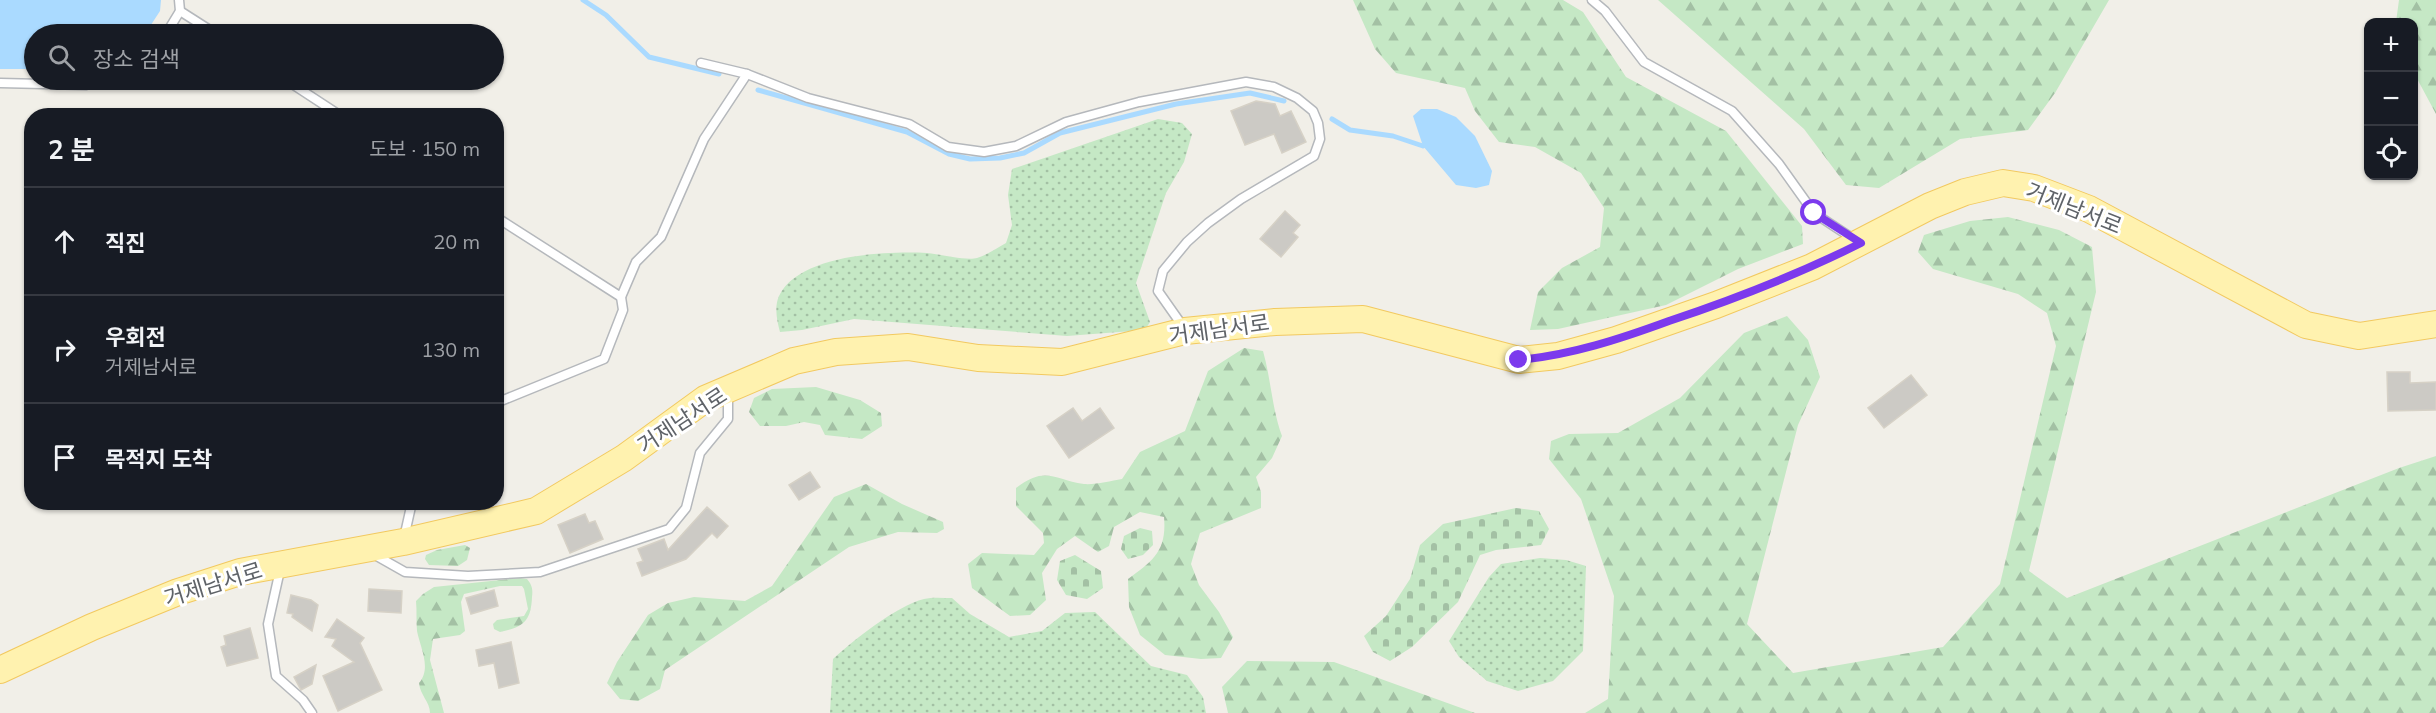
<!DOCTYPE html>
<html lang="ko">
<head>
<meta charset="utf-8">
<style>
  body { margin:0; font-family:Mulish,"Noto Sans KR",sans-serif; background:#242831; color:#f1f3f6 }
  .controls { position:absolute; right:18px; top:18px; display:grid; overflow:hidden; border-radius:12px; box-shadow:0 2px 4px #0004 }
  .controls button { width:54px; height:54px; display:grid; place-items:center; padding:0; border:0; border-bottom:2px solid #363941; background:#171b24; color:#f1f3f6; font:30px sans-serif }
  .stop { position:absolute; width:18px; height:18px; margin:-14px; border:4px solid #7c3aed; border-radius:50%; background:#fff }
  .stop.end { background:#7c3aed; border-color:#fff; box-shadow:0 2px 6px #0008 }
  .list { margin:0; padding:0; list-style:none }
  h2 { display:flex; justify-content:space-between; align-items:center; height:78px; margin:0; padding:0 24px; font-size:26px }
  h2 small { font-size:20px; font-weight:400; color:#9ea1a6 }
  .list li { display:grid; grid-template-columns:39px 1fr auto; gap:18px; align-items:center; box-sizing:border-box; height:108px; padding:0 24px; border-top:2px solid #363941 }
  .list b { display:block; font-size:22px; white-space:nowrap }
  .list p { margin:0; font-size:20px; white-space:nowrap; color:#9ea1a6 }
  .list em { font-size:20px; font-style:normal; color:#9ea1a6 }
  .icon { flex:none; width:33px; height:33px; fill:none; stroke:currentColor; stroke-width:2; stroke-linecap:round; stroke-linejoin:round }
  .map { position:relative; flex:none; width:2436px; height:713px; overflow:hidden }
  .search { position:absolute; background:#171b24; box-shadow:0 2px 4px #0004; left:24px; top:24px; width:480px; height:66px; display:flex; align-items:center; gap:15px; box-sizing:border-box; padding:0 21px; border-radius:33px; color:#9ea1a6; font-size:22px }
  .panel { position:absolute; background:#171b24; box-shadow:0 2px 4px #0004; left:24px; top:108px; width:480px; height:402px; border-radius:24px }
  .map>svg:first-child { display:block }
</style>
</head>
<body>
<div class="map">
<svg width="2436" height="713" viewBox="0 0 2436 713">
  <defs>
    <pattern id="grass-dots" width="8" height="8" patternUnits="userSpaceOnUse" patternTransform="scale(1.5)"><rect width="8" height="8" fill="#c5e8c5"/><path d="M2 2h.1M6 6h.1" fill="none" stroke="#a3c0a4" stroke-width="1.8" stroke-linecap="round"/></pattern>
    <pattern id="forest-firs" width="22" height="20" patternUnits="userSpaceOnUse" patternTransform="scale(1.5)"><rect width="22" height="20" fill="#c5e8c5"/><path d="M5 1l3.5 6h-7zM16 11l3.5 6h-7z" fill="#a3c0a4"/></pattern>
    <pattern id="cemetery-stones" width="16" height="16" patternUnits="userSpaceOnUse" patternTransform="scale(1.5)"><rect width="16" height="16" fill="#c5e8c5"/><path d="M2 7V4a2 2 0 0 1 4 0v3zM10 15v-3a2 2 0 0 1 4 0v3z" fill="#a3c0a4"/></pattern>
  </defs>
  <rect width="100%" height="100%" fill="#f1efe8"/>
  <g fill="url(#grass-dots)">
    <path d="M1158,119L1182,123L1192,134L1184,162L1166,193L1136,283L1150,322L1145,330L1067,336L854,319L802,330L780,332C777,321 774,307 779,296C799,254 887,251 927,253C940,254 966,261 977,258C987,255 997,248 1006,243L1012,225L1008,195L1012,169Z"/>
    <path d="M1540,558L1566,560L1586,566L1583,651L1553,681L1518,691L1487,681L1459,657L1449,641L1489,577L1501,564Z"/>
    <path d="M952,598L970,614L1009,637L1042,631L1065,613L1095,612L1151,666L1187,675L1203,697L1206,713H830L833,659C854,640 896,606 924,599C932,597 943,598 952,598Z"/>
  </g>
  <g fill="url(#forest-firs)">
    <path d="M1353,0H1563L1583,12L1626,77L1726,131L1802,226L1803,244L1738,269L1666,305L1558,329L1530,330L1538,292L1562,268L1600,247L1604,208L1581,173L1535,147L1499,142L1475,111L1465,88L1396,73L1375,49Z"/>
    <path d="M1658,0H2109L2055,93L2028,130L1960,139L1879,188L1846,185L1804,129Z"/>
    <path d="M2399,0H2436V114L2414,73V22H2396Z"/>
    <path d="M2008,217L2059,230L2092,247L2096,292L2029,571L2067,598L2399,468L2436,456V713H1585L1608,699L1614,596L1581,499L1549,459L1551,441L1569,434L1618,433L1680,398L1744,333L1787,316L1808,340L1820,377L1798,425L1747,624L1793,673L1943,647L2000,584L2056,346L2047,313L2018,294L1933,269L1918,252L1924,235L1970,221Z"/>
    <path d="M1244,348L1263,351C1271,379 1272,409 1282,436L1272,458L1256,477L1261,492V508L1200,533L1191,564L1199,585L1219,612L1233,637L1221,658L1201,659L1165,655L1140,635L1129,607L1128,579C1153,561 1167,551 1164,517L1140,512L1114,527L1109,546L1098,552L1075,536L1057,549L1042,573L1046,600L1030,615L1010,616L972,588L968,564L982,553L1034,555L1044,543L1043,533L1016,506V488C1046,465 1054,480 1084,484C1095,485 1110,481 1122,479L1140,452L1185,431L1208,371Z"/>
    <path d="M816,387L860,400L881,413L882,426L862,439L825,435L820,425L804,422L786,426H760L749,412L754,398L772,389Z"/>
    <path d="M866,484L902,504L943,522L944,529L937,533L898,532L849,547L665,670L660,689L638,701L620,699L607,683L617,662L648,615L668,603L694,597L745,601L772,586L834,497Z"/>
    <path d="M465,545L470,548L467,560L458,566L429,565L425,559L426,555L437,550Z"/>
    <path d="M520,578L527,579C532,585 533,589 532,597C531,622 523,627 500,632L494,629L493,624L497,620L524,616L528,609L524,589L522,586H500L464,594L461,602L465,631L460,635L433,639L430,660L444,713H430C430,702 420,695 419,683C432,668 420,647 417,631C416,621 417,611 416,601L423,594L434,587Z"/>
    <path d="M1247,661L1334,662L1475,713H1228L1222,687Z"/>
  </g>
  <g fill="url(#cemetery-stones)">
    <path d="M1516,508L1539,511L1549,529L1541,545L1496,550L1480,555L1458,602L1412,647L1390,661L1373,652L1364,636L1386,616L1410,579L1420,545L1443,524Z"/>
    <path d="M1140,528L1152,531L1153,545L1143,555L1128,559L1121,549L1124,536Z"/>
    <path d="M1075,555L1101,571L1103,588L1087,599L1066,595L1057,580L1060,561Z"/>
  </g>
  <g fill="#aadaff">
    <path d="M0,0H161L160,11L145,34H34V69H0Z"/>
    <path d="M1421,109H1437L1456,117L1475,136L1492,171L1489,185L1476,188L1456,185L1423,146L1413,116Z"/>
  </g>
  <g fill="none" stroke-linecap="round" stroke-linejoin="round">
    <g stroke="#aadaff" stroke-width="5">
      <path d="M583,0L606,15L649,57L719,74"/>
      <path d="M758,90L907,132L949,154L970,159L1000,158L1024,153L1060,133L1176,104L1250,93L1284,101"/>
      <path d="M1332,119L1350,130L1393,136L1423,146"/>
    </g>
  </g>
  <g fill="#cccac5" stroke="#d6d1c6" stroke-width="1.5">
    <path d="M1256,101L1275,104L1280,116L1291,111L1306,142L1282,153L1274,134L1245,145L1231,111Z"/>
    <path d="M1285,211L1300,225L1293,233L1298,237L1281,257L1260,239Z"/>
    <path d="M2387,372H2410V383L2436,382V410L2388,411Z"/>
    <path d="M1911,375L1927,395L1884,428L1868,408Z"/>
    <path d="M1073,408L1082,421L1100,408L1114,428L1069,458L1047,426Z"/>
    <path d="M810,472L820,487L799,500L789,485Z"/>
    <path d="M707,507L728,526L717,538L712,533L686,559L642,576L637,563L643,561L638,549L664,539L668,550Z"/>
    <path d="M585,514L589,523L595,521L603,539L570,553L558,525Z"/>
    <path d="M369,589L402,591L401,613L368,611Z"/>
    <path d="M494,590L498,606L471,614L466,598Z"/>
    <path d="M291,595L311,600L318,605L312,631L292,617L293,614L287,613Z"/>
    <path d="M337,619L364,638L360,643L382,690L338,711L323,676L354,662L332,646L336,639L325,637Z"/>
    <path d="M250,628L258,658L227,666L221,647L226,645L224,636Z"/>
    <path d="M511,642L519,683L499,688L494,663L479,666L476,650Z"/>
    <path d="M316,665L312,684L301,690L294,677Z"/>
  </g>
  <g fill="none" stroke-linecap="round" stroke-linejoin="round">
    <defs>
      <g id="service">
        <path d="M1592,0L1605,11L1644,62L1732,111L1779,164L1814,213L1855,240"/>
        <path d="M180,11L216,34"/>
        <path d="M166,34L180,11L179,0"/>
        <path d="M701,63L747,74L808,98L909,124L948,147L984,152L1016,146L1066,122L1139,102L1246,82L1274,87L1297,98L1313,111L1318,123L1320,139L1314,156L1241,199L1208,223L1187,242L1163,271L1158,291L1184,328"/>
        <path d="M286,80L341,116"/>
        <path d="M0,83L86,85L103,80"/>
        <path d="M496,217L621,297"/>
        <path d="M496,403L604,359L623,310L621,297L636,262L661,237L704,139L747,74"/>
        <path d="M404,538L412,502"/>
        <path d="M375,555L405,572L468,576L540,572L669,529L686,508L700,453L728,419V392"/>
        <path d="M280,570L268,624L276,676L303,700L312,713"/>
      </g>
      <path id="primary" d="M0,670L92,627L178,592L240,572L403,542L536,511L624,458L705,399L794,361L836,352L908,347L978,358L1062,362L1185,331L1275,322L1363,319L1519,360L1558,356L1616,340L1716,305L1812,267L1930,206L1965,192L2003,183L2034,188L2089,209L2306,325L2359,336L2436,324"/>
    </defs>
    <use href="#service" stroke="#b5b8bc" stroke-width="11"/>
    <use href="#primary" stroke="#f2c960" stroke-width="28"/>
    <use href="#service" stroke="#fff" stroke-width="8"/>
    <use href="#primary" stroke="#fff2af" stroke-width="26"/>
  </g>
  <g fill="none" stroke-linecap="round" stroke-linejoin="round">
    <path stroke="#7c3aed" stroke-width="8" d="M1519,360C1571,355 1620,339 1669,321C1735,299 1799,274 1861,243L1814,213"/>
  </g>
  <g text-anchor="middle" stroke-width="6" stroke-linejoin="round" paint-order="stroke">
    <g font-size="22" fill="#5f6368" stroke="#fff">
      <text transform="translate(2074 208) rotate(22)" y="8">거제남서로</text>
      <text transform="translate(1219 329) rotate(-8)" y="8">거제남서로</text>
      <text transform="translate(682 420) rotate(-33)" y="8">거제남서로</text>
      <text transform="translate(213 584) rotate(-17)" y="8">거제남서로</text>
    </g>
  </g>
</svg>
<div class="controls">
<button>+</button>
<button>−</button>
<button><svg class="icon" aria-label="locate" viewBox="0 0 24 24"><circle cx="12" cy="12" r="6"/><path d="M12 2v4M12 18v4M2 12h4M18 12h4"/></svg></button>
</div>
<div class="stop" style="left:1814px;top:213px"></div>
<div class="stop end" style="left:1519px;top:360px"></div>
<div class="search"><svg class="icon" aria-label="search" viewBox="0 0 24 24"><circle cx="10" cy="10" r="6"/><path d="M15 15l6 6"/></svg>장소 검색</div>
<section class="panel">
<h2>2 분<small>도보 · 150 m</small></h2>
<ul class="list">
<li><svg class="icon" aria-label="ahead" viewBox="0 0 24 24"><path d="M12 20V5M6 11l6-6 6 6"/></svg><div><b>직진</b></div><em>20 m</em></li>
<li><svg class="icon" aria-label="right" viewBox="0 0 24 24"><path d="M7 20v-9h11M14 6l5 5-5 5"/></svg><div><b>우회전</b><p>거제남서로</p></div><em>130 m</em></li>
<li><svg class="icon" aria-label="arrive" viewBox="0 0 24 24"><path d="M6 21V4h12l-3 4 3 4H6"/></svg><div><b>목적지 도착</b></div></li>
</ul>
</section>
</div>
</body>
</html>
